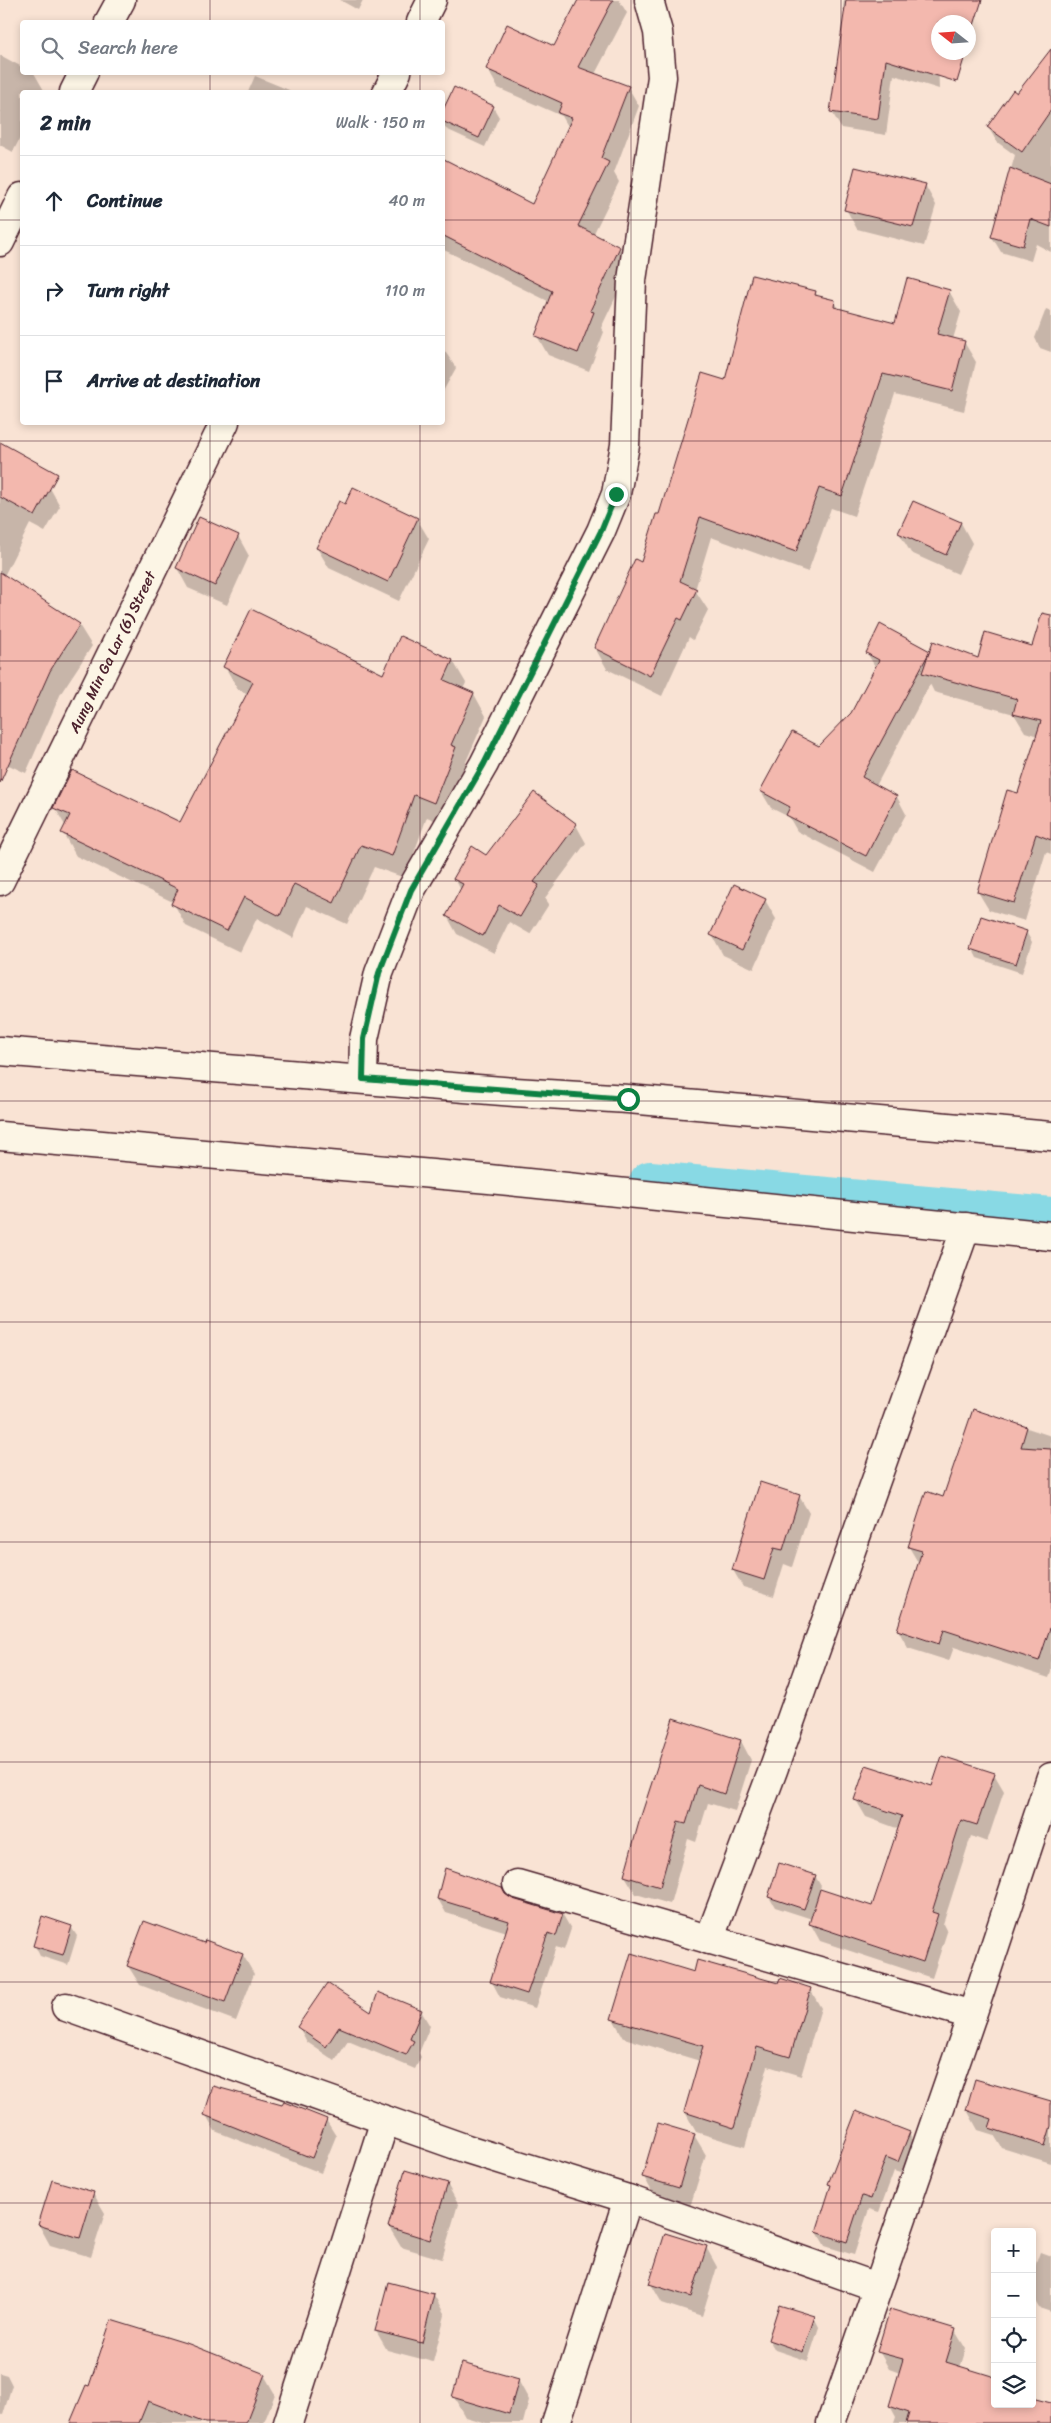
<!DOCTYPE html>
<html lang="en">
<head>
<meta charset="utf-8">
<style>
  body { margin:0; font-family:Sriracha,sans-serif; background:#f6f6f7; color:#1f2937 }
  .controls { position:absolute; right:15px; bottom:15px; display:grid; overflow:hidden; border-radius:5px; box-shadow:0 2px 8px #0003 }
  .controls button { width:45px; height:45px; display:grid; place-items:center; padding:0; border:0; border-bottom:1px solid #e0e1e3; background:#fff; color:#1f2937; font:25px sans-serif }
  .compass { position:absolute; left:931px; top:15px; width:45px; height:45px; border-radius:50%; background:#fff; box-shadow:0 2px 8px #0003; rotate:287deg }
  .stop { position:absolute; width:15px; height:15px; margin:-11px; border:4px solid #0b8043; border-radius:50%; background:#fff }
  .stop.end { background:#0b8043; border-color:#fff; box-shadow:0 1px 5px #0008 }
  .list { margin:0; padding:0; list-style:none }
  h2 { display:flex; justify-content:space-between; align-items:center; height:65px; margin:0; padding:0 20px; font-size:21px }
  h2 small { font-size:16px; font-weight:400; color:#747a83 }
  .list li { display:grid; grid-template-columns:32px 1fr auto; gap:15px; align-items:center; box-sizing:border-box; height:90px; padding:0 20px; border-top:1px solid #e0e1e3 }
  .list b { display:block; font-size:19px; white-space:nowrap }
  .list em { font-size:16px; font-style:normal; color:#747a83 }
  .icon { flex:none; width:28px; height:28px; fill:none; stroke:currentColor; stroke-width:2; stroke-linecap:round; stroke-linejoin:round }
  .map { position:relative; flex:none; width:1051px; height:2423px; overflow:hidden }
  .search { position:absolute; background:#fff; box-shadow:0 2px 8px #0003; left:20px; top:20px; width:425px; height:55px; display:flex; align-items:center; gap:12px; box-sizing:border-box; padding:0 18px; border-radius:5px; color:#747a83; font-size:19px }
  .panel { position:absolute; background:#fff; box-shadow:0 2px 8px #0003; left:20px; top:90px; width:425px; height:335px; border-radius:5px }
  .map>svg:first-child { display:block }
</style>
</head>
<body>
<div class="map">
<svg width="1051" height="2423" viewBox="0 0 1051 2423">
  <rect width="100%" height="100%" fill="#f9e3d4"/>
  <filter id="ink" filterUnits="userSpaceOnUse"><feTurbulence type="fractalNoise" baseFrequency=".02" numOctaves="2"/><feDisplacementMap in="SourceGraphic" scale="10" xChannelSelector="R" yChannelSelector="G"/><feConvolveMatrix kernelMatrix="1 2 1 2 8 2 1 2 1" color-interpolation-filters="sRGB"/></filter>
  <g filter="url(#ink)">
    <g fill="#0003">
      <path d="M340,0H363L358,10Z"/>
      <path d="M579,0H619L627,13L595,74L628,87L639,106L614,173L619,182L593,235L619,248L630,267L601,328L604,332L589,371L548,355L537,336L550,302L442,249V173L532,205L569,128L562,116L498,88L487,68L555,47Z"/>
      <path d="M844,0H936L939,89L894,75L886,135L841,128L832,112L846,14L843,9Z"/>
      <path d="M1051,51V252L1036,244L1031,261L1001,252L992,237L1015,155L997,142L988,127Z"/>
      <path d="M0,55L22,67V72L34,73L45,92H22V134L13,152L0,145Z"/>
      <path d="M255,76L289,90L290,92H248Z"/>
      <path d="M493,107L499,117L485,147L446,129L442,122V115Z"/>
      <path d="M925,185L936,205L924,246L857,229L846,209Z"/>
      <path d="M949,291L961,312L953,339L964,342L976,362L964,411L895,394L854,516L831,508L808,572L711,537L695,590L708,610L693,640L689,637L662,696L607,669L595,648L642,564L660,516L725,382L815,292L818,297L834,301L840,310L896,324Z"/>
      <path d="M1046,309L1051,311V352L1040,348L1035,338Z"/>
      <path d="M442,347L456,368L442,393Z"/>
      <path d="M419,422H427L426,426Z"/>
      <path d="M0,444L50,488L60,506L45,532L30,524L4,576L79,625L92,646L61,693L26,773L0,761Z"/>
      <path d="M354,489L417,519L429,539L399,601L329,568L317,548L346,505Z"/>
      <path d="M914,502L961,523L972,543L958,574L911,553L899,533Z"/>
      <path d="M238,536L249,556L227,605L188,588L177,568Z"/>
      <path d="M929,651L979,660L1051,652V854L1046,852L1025,921L989,910L978,892L1019,795L1038,736L1025,732L1014,714L934,692L930,684L876,786L897,797L906,814L875,872L797,831L789,817L771,808L761,791L820,748L852,713L876,668L867,653Z"/>
      <path d="M453,661L466,683L463,689L474,694L486,716L465,764L469,770L446,825L427,817L405,878L374,867L347,924L307,906L293,938L257,918L240,952L186,926L173,902L76,856L63,833L66,827L55,808L181,823L248,694L238,689L225,667L384,676Z"/>
      <path d="M576,825L586,843L545,898L549,904L530,934L509,922L494,953L457,934L447,916L461,890L455,879L487,856Z"/>
      <path d="M765,900L776,919L754,969L723,955L712,935Z"/>
      <path d="M1026,932L1032,942L1022,973L977,958L972,948Z"/>
      <path d="M974,1410L1051,1436V1672L1049,1678L954,1647L949,1661L908,1648L898,1630L919,1564L909,1547L944,1499Z"/>
      <path d="M799,1496L809,1513L792,1567L784,1564L774,1596L743,1587L733,1570Z"/>
      <path d="M674,1720L741,1741L751,1760L735,1811L708,1803L696,1842L688,1839L670,1904L636,1894L625,1876Z"/>
      <path d="M994,1774L1004,1791L987,1842L971,1836L943,1924L947,1932L932,1978L820,1941L810,1923L812,1919L775,1907L769,1897L780,1864L815,1876L821,1886L819,1890L873,1908L899,1829L866,1817L856,1800L933,1788Z"/>
      <path d="M505,1896L512,1900L563,1915L571,1929L564,1950L556,1947L535,2008L500,1997L492,1982L507,1932L446,1913L438,1899Z"/>
      <path d="M71,1927L77,1936L68,1965L40,1956L35,1946Z"/>
      <path d="M243,1955L254,1974L236,2021L140,1985L128,1966Z"/>
      <path d="M779,1984L810,1989L821,2008L801,2076L768,2066L745,2147L696,2132L685,2112L700,2061L624,2038L613,2019Z"/>
      <path d="M421,2011L430,2026L419,2053L421,2057L415,2069L348,2041L335,2061L307,2042L299,2027L371,2014Z"/>
      <path d="M1051,2103V2163L1002,2148L994,2135L978,2130L967,2110Z"/>
      <path d="M206,2115L326,2120L336,2136L321,2173L215,2131Z"/>
      <path d="M909,2133L917,2147L906,2175L894,2171L879,2212L869,2209L854,2255L825,2246L817,2232L831,2188L830,2184Z"/>
      <path d="M694,2135L706,2155L690,2207L655,2197L644,2177Z"/>
      <path d="M447,2184L458,2204L442,2259L401,2247L389,2227Z"/>
      <path d="M93,2193L105,2213L91,2257L50,2245L39,2225Z"/>
      <path d="M706,2247L717,2267L702,2316L662,2303L651,2284Z"/>
      <path d="M1040,2252L1051,2256V2312L1039,2308L1032,2296V2275Z"/>
      <path d="M434,2295L445,2315L433,2362L387,2350L376,2331Z"/>
      <path d="M814,2317L819,2327L808,2361L775,2350L769,2340Z"/>
      <path d="M955,2331L966,2349L960,2368L995,2404L1051,2405V2423H894L896,2417L890,2406L900,2373L889,2369L879,2351Z"/>
      <path d="M0,2373L7,2375L12,2385L3,2415L0,2414Z"/>
      <path d="M264,2375L275,2394L264,2423H71L86,2386Z"/>
      <path d="M518,2380L529,2400L523,2423H486L465,2417L454,2397Z"/>
    </g>
    <g fill="none" stroke-linecap="round" stroke-linejoin="round">
      <path stroke="#88d9e4" stroke-width="42" d="M650,1182L1051,1218"/>
    </g>
    <g fill="#f3b8ae" stroke="#4a1f2b">
      <path d="M578,0H613L578,67L629,86L601,158L609,162L578,226L620,247L590,311L594,312L578,353L535,336L552,291L442,235V158L532,204L572,118L558,113L562,103L486,69L507,24L554,46Z"/>
      <path d="M846,0H982L968,44V22H938V52H966L957,82L886,60L878,119L830,112Z"/>
      <path d="M1051,49V110L1022,152L987,127L1013,90L1017,93Z"/>
      <path d="M454,87L494,106L479,138L442,121V112Z"/>
      <path d="M855,167L926,184L913,227L844,210Z"/>
      <path d="M1010,168L1051,184V227L1030,219L1023,246L991,237Z"/>
      <path d="M752,275L816,291L815,295L835,300L834,307L895,323L907,278L950,290L937,334L965,341L952,391L883,374L842,496L819,488L796,552L700,517L680,581L697,589L682,620L678,618L650,676L594,648L635,559L641,562L656,514H659L702,373L725,380Z"/>
      <path d="M0,442L58,474L35,516L0,497Z"/>
      <path d="M353,487L418,518L388,582L316,548L339,501L345,504Z"/>
      <path d="M913,501L961,522L946,555L898,533Z"/>
      <path d="M199,517L239,535L215,586L176,568Z"/>
      <path d="M0,572L80,624L50,671L0,783Z"/>
      <path d="M251,609L383,674L400,636L453,660L444,680L474,693L451,745L456,747L434,803L414,795L392,856L361,845L334,903L294,884L280,916L244,897L227,931L171,904L178,889L61,833L70,815L53,808L72,770L180,822L253,682L223,667Z"/>
      <path d="M1042,613L1051,615V840L1036,834L1014,903L977,892L1007,790L1018,793L1041,721L1013,714L1017,699L922,673L933,641L978,658L985,632L1032,646Z"/>
      <path d="M880,624L930,651L862,777L897,796L866,856L786,815L790,807L760,791L792,732L819,746L851,713L879,660L866,653Z"/>
      <path d="M534,792L577,824L534,882L539,885L520,917L499,905L483,936L446,916L463,884L453,879L472,846L486,855Z"/>
      <path d="M734,884L766,899L742,950L710,935Z"/>
      <path d="M981,916L1027,931L1016,964L970,949Z"/>
      <path d="M973,1409L1027,1427L1021,1447L1051,1449V1625L1039,1661L944,1630L939,1644L897,1630L922,1551L908,1547L926,1491L943,1497Z"/>
      <path d="M760,1482L800,1495L783,1550L774,1548L764,1580L732,1570Z"/>
      <path d="M673,1718L741,1740L724,1794L698,1785L686,1824L678,1822L660,1887L624,1876L639,1822Z"/>
      <path d="M942,1756L995,1773L977,1825L961,1820L932,1912L938,1914L923,1962L809,1924L820,1889L872,1906L902,1816L854,1800L866,1765L932,1786Z"/>
      <path d="M779,1863L816,1875L804,1909L768,1897Z"/>
      <path d="M445,1868L502,1888L505,1894L513,1899L563,1914L556,1936L548,1933L527,1994L490,1982L509,1921L437,1899Z"/>
      <path d="M42,1916L72,1926L63,1955L33,1946Z"/>
      <path d="M144,1921L204,1943L205,1940L243,1954L225,2002L127,1966Z"/>
      <path d="M631,1953L694,1972L697,1960L778,1983L780,1978L811,1988L790,2057L757,2047L734,2128L684,2112L703,2046L611,2019Z"/>
      <path d="M327,1983L371,2012L378,1992L422,2010L410,2039L414,2041L406,2055L339,2027L326,2047L297,2027Z"/>
      <path d="M975,2079L1051,2101V2126L1045,2146L989,2128L992,2119L966,2110Z"/>
      <path d="M213,2086L282,2105L284,2102L327,2119L312,2158L204,2115Z"/>
      <path d="M856,2111L910,2132L898,2162L886,2157L871,2199L862,2196L847,2242L816,2232L831,2185L828,2184Z"/>
      <path d="M658,2123L695,2134L679,2188L642,2177Z"/>
      <path d="M405,2170L448,2183L430,2240L388,2227Z"/>
      <path d="M52,2180L94,2192L80,2238L38,2225Z"/>
      <path d="M665,2233L707,2246L691,2297L649,2284Z"/>
      <path d="M388,2282L434,2294L422,2343L375,2331Z"/>
      <path d="M779,2305L815,2316L803,2352L768,2340Z"/>
      <path d="M890,2309L956,2329L946,2362L995,2377V2404H1032V2398L1051,2403V2423H906L909,2413L889,2406L903,2359L877,2352Z"/>
      <path d="M111,2320L189,2344L265,2374L246,2423H205L148,2401L139,2423H70L86,2385L89,2386Z"/>
      <path d="M462,2363L519,2379L509,2414L452,2397Z"/>
    </g>
    <g fill="none" stroke-linecap="round" stroke-linejoin="round">
      <defs>
        <g id="minor">
          <path d="M109,22L121,0"/>
          <path d="M421,22L432,0"/>
          <path d="M74,92L84,72"/>
          <path d="M387,92L397,72"/>
          <path d="M0,242L22,197"/>
          <path id="s1" d="M0,881L225,422"/>
          <path d="M0,1051L515,1092L628,1099L1051,1136"/>
          <path d="M363,1079L364,1039L379,973L411,890L484,764L601,531L616,494L625,445L632,280L662,77L658,32L649,0"/>
          <path d="M0,1136L489,1179L1051,1236"/>
          <path d="M517,1884L972,2015"/>
          <path d="M709,1940L773,1770L966,1227"/>
          <path d="M66,2007L467,2149L628,2199L877,2287"/>
          <path d="M288,2423L385,2120"/>
          <path d="M556,2423L628,2199"/>
          <path d="M831,2423L972,2015L1051,1777"/>
        </g>
      </defs>
      <use href="#minor" stroke="#4a1f2b" stroke-width="31"/>
      <use href="#minor" stroke="#fcf5e5" stroke-width="28"/>
    </g>
  </g>
  <g fill="none" stroke-linecap="round" stroke-linejoin="round" filter="url(#ink)">
    <path stroke="#0b8043" stroke-width="6" d="M616,494L601,531L484,764L411,890L379,973L364,1039L363,1079L628,1099"/>
  </g>
  <path fill="none" stroke="#4a1f2b" stroke-width="1" stroke-opacity="0.55" d="M210,0V22M420,0V22M631,0V2423M841,0V2423M210,72V92M420,72V92M0,220H22M442,220H1051M210,422V2423M420,422V2423M0,441H1051M0,661H1051M0,881H1051M0,1101H1051M0,1322H1051M0,1542H1051M0,1762H1051M0,1982H1051M0,2203H1051"/>
  <g text-anchor="middle" stroke-width="4" stroke-linejoin="round" paint-order="stroke">
    <g font-size="15" fill="#4a1f2b" stroke="#fcf5e5">
      <text dy="5" stroke="none"><textPath href="#s1" startOffset="255">Aung Min Ga Lar (6) Street</textPath></text>
    </g>
  </g>
</svg>
<div class="controls">
<button>+</button>
<button>−</button>
<button><svg class="icon" aria-label="locate" viewBox="0 0 24 24"><circle cx="12" cy="12" r="6"/><path d="M12 2v4M12 18v4M2 12h4M18 12h4"/></svg></button>
<button><svg class="icon" aria-label="layers" viewBox="0 0 24 24"><path d="M12 4l9 5-9 5-9-5zM3 14l9 5 9-5"/></svg></button>
</div>
<svg class="compass" viewBox="-18 -18 36 36"><path d="M0-13l5 13h-10z" fill="#e53935"/><path d="M0 13l5-13h-10z" fill="#747a83"/></svg>
<div class="stop" style="left:628px;top:1099px"></div>
<div class="stop end" style="left:616px;top:494px"></div>
<div class="search"><svg class="icon" aria-label="search" viewBox="0 0 24 24"><circle cx="10" cy="10" r="6"/><path d="M15 15l6 6"/></svg>Search here</div>
<section class="panel">
<h2>2 min<small>Walk · 150 m</small></h2>
<ul class="list">
<li><svg class="icon" aria-label="ahead" viewBox="0 0 24 24"><path d="M12 20V5M6 11l6-6 6 6"/></svg><div><b>Continue</b></div><em>40 m</em></li>
<li><svg class="icon" aria-label="right" viewBox="0 0 24 24"><path d="M7 20v-9h11M14 6l5 5-5 5"/></svg><div><b>Turn right</b></div><em>110 m</em></li>
<li><svg class="icon" aria-label="arrive" viewBox="0 0 24 24"><path d="M6 21V4h12l-3 4 3 4H6"/></svg><div><b>Arrive at destination</b></div></li>
</ul>
</section>
</div>
</body>
</html>
